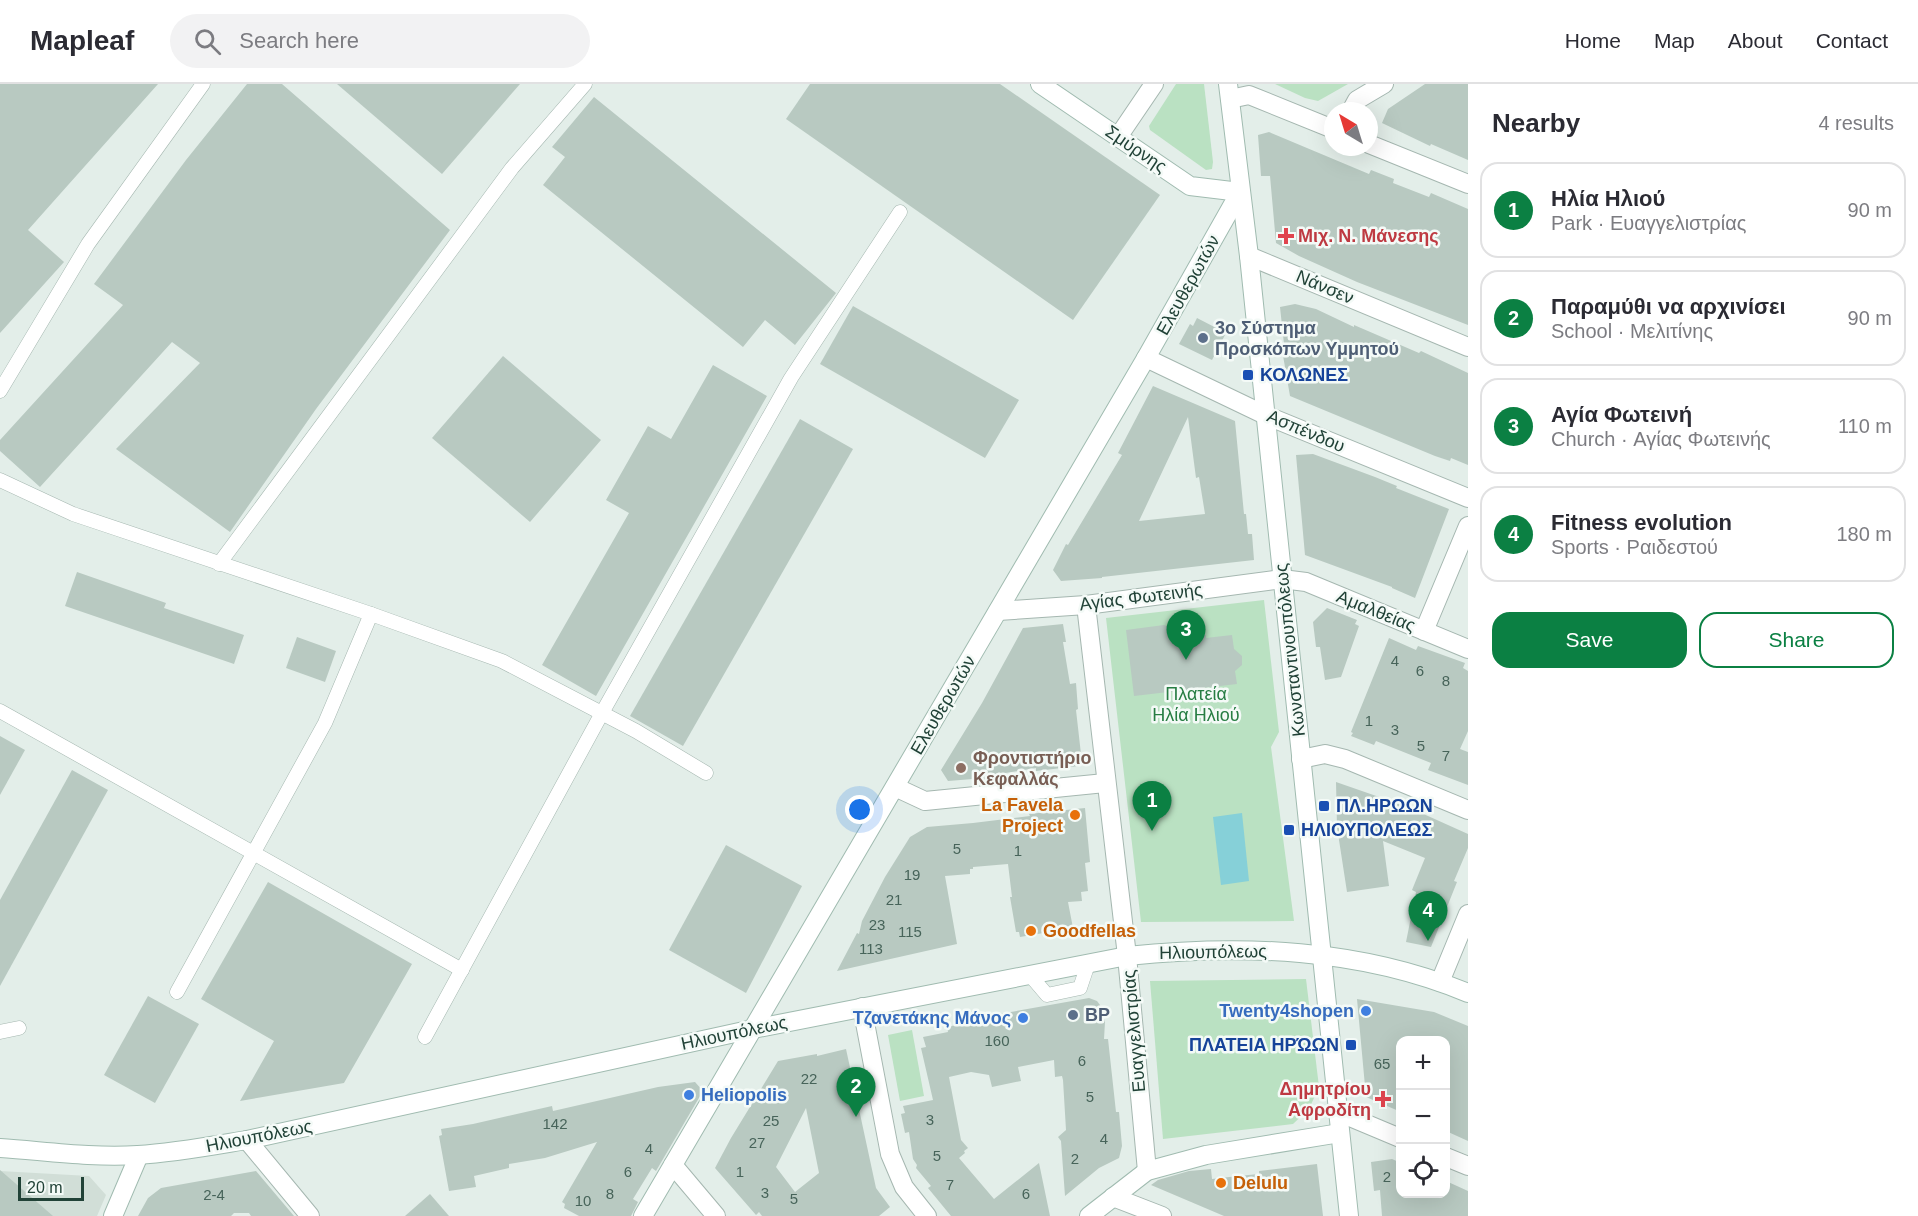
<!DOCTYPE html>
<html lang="en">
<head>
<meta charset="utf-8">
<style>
  body { margin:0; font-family:Helvetica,sans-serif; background:#f2f2f3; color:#2b2b33 }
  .controls { position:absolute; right:18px; bottom:18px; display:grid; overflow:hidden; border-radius:12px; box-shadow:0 6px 24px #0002 }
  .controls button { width:54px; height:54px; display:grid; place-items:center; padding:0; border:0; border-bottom:2px solid #e1e1e2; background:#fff; color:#2b2b33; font:30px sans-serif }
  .compass { position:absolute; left:1324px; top:18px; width:54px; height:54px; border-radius:50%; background:#fff; box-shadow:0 6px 24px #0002; rotate:322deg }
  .scale { position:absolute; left:18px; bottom:15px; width:66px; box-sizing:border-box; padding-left:6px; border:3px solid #214237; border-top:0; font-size:16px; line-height:21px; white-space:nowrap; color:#214237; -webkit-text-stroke:4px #f4faf7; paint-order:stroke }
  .you { position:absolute; left:860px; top:726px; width:21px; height:21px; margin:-15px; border:4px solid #fff; border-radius:50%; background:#1a73e8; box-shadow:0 0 0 9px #1a73e833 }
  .badge { display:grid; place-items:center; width:39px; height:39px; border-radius:50%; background:#0b8043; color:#fff; font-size:20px; font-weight:700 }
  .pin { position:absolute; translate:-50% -50px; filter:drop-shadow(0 2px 3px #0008) }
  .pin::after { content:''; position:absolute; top:32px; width:21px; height:18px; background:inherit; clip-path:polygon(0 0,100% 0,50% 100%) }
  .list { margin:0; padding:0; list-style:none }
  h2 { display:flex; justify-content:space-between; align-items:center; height:78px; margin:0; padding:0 24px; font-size:26px }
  h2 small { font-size:20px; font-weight:400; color:#7c7c81 }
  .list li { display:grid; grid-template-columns:39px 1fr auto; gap:18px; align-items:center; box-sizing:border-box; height:96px; margin:0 12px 12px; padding:0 12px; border:2px solid #e1e1e2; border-radius:18px }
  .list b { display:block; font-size:22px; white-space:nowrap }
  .list p { margin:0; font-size:20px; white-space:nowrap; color:#7c7c81 }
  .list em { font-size:20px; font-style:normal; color:#7c7c81 }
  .actions { display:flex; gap:12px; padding:18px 24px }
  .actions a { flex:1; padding:14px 0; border:2px solid #0b8043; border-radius:18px; text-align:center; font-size:21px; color:#0b8043 }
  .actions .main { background:#0b8043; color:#fff }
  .icon { flex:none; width:33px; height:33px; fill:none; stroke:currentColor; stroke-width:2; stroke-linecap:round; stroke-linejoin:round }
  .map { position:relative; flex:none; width:1468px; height:1132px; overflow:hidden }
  header { display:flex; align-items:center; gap:36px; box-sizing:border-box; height:84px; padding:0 30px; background:#fff; border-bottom:2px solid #e1e1e2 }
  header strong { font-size:28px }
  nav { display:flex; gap:33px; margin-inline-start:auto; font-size:21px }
  .search { width:420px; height:54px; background:#f2f2f3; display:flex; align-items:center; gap:15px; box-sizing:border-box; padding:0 21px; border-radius:33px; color:#7c7c81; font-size:22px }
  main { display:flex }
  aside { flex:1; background:#fff }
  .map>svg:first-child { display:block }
</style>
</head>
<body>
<header>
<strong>Mapleaf</strong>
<div class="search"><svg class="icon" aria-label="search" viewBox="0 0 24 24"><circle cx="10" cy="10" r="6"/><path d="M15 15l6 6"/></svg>Search here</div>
<nav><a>Home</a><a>Map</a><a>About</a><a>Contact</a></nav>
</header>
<main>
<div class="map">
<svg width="1468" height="1132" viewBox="0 0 1468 1132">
  <rect width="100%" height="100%" fill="#e3eee9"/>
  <path fill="#d1ded7" d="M0,1087L89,1092L106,1111L97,1132H0Z"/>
  <g fill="#bae1c2">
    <path d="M1176,0H1204L1213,78L1212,85L1206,86L1150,46L1149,42Z"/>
    <path d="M1275,0H1348L1318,17L1305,14Z"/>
    <path d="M1264,516L1279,648L1271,663L1294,837L1141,838L1106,534Z"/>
    <path d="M1306,895L1319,1003L1309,1025L1293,1040L1163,1055L1150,897Z"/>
    <path d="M912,946L924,1012L900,1017L888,951Z"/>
  </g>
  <path fill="#86d0d8" d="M1242,729L1249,797L1221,801L1213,733Z"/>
  <g fill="#b8c9c1" fill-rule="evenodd">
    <path d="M0,0H158L28,146L64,178L0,249Z"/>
    <path d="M247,0H282L450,146L316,325L230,448L116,365L200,279L172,258L40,403L0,367V356L123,221L94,200L186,76Z"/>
    <path d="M337,0H520L442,90Z"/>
    <path d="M810,0H1000L1160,111L1073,236L786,35Z"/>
    <path d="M1425,0H1468V76L1431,60L1430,62L1382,39L1388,25Z"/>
    <path d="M594,13L836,209L795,261L765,236L743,263L543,101L565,73L552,63Z"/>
    <path d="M1269,48L1369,90L1371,86L1394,95L1393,99L1429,113L1431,109L1468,125V241L1357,198L1299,172L1276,159L1270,92H1261L1258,51Z"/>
    <path d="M1295,220L1316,225L1354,243V241L1419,269L1421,267L1468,289V381L1451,374L1450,377L1435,372L1290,312L1281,260H1284L1280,223Z"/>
    <path d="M853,222L1019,316L985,374L820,280Z"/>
    <path d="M1197,234L1226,249L1212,276L1179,260L1190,240L1193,242Z"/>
    <path d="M503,272L601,356L530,438L432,354Z"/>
    <path d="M713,281L767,312L596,612L542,581L629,429L606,416L648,342L671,355Z"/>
    <path d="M1153,302L1235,337L1244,430H1246L1248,450H1252L1254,476L1102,493V494L1061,497L1053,486L1066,460L1068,461L1122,371L1118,369ZM1188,333L1196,394L1199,393L1205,430L1139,437Z"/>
    <path d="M800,335L853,365L683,662L630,632Z"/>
    <path d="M1313,370L1375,393L1397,402L1396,404L1449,425L1415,514L1392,504V503L1305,471L1296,371Z"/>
    <path d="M77,488L166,519L164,524L244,551L234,580L65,522Z"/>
    <path d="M1327,524L1357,536L1355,540L1359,542L1341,593L1325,596L1320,563H1316L1313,538Z"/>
    <path d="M1063,540L1066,558H1063L1070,600L1076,599L1078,625L1076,626L1082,679L1079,680V682L1036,687V684L999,690L1000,695L973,698V695L948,697L941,686L982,619L1023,544Z"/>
    <path d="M1164,541L1171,544L1172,555L1206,551V554L1232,551L1234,565L1242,572V581L1235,587L1237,600L1134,612L1126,546Z"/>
    <path d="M297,553L336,567L325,598L286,584Z"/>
    <path d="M1389,554L1416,566L1418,562L1465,579L1463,584L1468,587V647L1460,665L1468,668V701L1428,686L1431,679L1376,657L1374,661L1351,652L1353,649L1351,648Z"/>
    <path d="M0,652L25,666L0,711Z"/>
    <path d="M72,686L108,706L0,902V816Z"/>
    <path d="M1336,698L1408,723L1468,750V764L1454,797L1457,798L1431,863L1406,858L1416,808L1412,806L1425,774L1383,757L1389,802L1347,808L1337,743Z"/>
    <path d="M1085,724L1090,778L1085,779L1088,807L1081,808L1082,817L1068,818L1073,844L1020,853L1019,848H1016L1010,813H1012L1008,780L973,783V785H970V790L945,792L957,860L837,887L857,849L859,850L862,837L885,793L910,753L927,743L973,739L1030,732L1029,730Z"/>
    <path d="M726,761L802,802L746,909L669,866Z"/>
    <path d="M268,798L412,880L344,999L240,1017L274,957L201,915Z"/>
    <path d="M148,912L199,940L155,1019L104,991Z"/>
    <path d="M1089,914L1097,917L1100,921L1105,938L1104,955H1108L1116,1028H1119L1122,1062L1119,1074L1099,1084L1065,1112L1061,1057L1058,1053L1066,1046L1063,996L1062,992L1055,993L1054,976L1018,983L1021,997L992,1003L989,991L971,988L949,993L961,1056L968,1064L964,1067L965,1069L959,1074L994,1115L1039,1079L1050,1132H951L928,1104L931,1102L916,1084L917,1081L913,1075L909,1048L905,1049L901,1030L905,1029L903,1022L933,1016L921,964L926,963L923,953L948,948L947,943L978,936L977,934Z"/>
    <path d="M1357,915L1434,928L1468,942V1057L1446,1047V957H1401V1028L1366,1013Z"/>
    <path d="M846,965L876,1104L890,1123L879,1132H762L759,1128L756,1131L715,1084L731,1054L778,977L817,970V972ZM806,1024L819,1089L795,1108L776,1083Z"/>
    <path d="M695,998L703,1007L656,1087L652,1084L633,1115L638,1118L631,1132H579L564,1124L565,1120L562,1118L597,1058L545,1074L509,1080V1084L474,1092L476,1103L449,1107L439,1052L442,1051L441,1045L473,1040L552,1022L553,1027L658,1003Z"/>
    <path d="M1392,1075L1401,1079V1110H1446V1097L1468,1107V1132H1382L1380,1106L1374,1107L1371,1078Z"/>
    <path d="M1317,1080L1323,1132H1224L1151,1101L1158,1096L1189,1087L1211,1085L1212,1095L1238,1092L1259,1090V1087Z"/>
    <path d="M0,1086L53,1132H0Z"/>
    <path d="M256,1087L294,1132H251L249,1129H234L231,1132H138L148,1114L161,1104Z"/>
    <path d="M430,1110L449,1132H405Z"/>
  </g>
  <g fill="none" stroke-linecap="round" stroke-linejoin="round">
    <defs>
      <g id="lane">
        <path d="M0,307L88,160L203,0"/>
        <path d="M0,396L73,430L371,530L502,577L636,647L706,689"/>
        <path d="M219,480L512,84L585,0"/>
        <path d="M0,627L462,886"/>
        <path d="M1030,891L1047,911L1080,904L1088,880"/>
        <path d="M177,908L325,639L371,530"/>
        <path d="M0,948L19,944"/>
        <path d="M425,953L602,629L791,294L900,128"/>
      </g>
      <g id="street">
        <path d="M1230,15L1249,11L1333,45"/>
        <path d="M1351,27L1357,16L1384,0"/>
        <path d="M1118,53L1154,0"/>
        <path d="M1369,60L1468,100"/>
        <path d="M1249,172L1468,263"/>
        <path d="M1146,274L1265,331L1468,414"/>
        <path d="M1086,521L1127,872L1147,1087"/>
        <path d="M998,527L1086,521L1282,495L1306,498L1468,565"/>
        <path d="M1424,547L1468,442"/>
        <path d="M1301,675L1325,670L1345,675L1468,726"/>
        <path d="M895,703L925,717L1105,699"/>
        <path d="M1440,898L1468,830"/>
        <path d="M862,923L890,1070L904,1103L927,1132"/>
        <path d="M1338,1028L1400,1054"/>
        <path d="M247,1056L310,1132"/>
        <path d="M1446,1073L1468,1082"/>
        <path d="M673,1081L716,1132"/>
        <path d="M1113,1113L1162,1132"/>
      </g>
      <g id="secondary">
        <path d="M1040,0L1190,102L1240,108"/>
        <path d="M1228,0L1249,172L1349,1132"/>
        <path d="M0,1064C45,1067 92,1074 138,1071C174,1069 211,1062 247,1056L753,945L1127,872C1242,860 1360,864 1468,909"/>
        <path d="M113,1132L139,1071"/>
        <path d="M643,1132L1146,274L1240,108"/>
        <path d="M1089,1132L1147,1087L1206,1071L1340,1049"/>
      </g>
    </defs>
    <use href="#lane" stroke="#a5b7b0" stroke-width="15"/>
    <use href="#street" stroke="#a5b7b0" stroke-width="20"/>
    <use href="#secondary" stroke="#a0bbb0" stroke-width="20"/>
    <use href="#lane" stroke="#fff" stroke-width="14"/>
    <use href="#street" stroke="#fff" stroke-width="18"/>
    <use href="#secondary" stroke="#fff" stroke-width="18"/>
  </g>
  <g fill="#e0444e" stroke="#f4faf7" stroke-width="2">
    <path d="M1283 143h6v6h6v6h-6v6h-6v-6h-6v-6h6z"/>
    <path d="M1380 1006h6v6h6v6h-6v6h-6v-6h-6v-6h6z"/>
  </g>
  <g fill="#5c6f8a" stroke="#f4faf7" stroke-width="2">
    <circle cx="1203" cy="254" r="6"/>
    <circle cx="1073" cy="931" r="6"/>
  </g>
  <g fill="#1a4fb4" stroke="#f4faf7" stroke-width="2">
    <rect x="1242" y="285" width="12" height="12" rx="3"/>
    <rect x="1318" y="716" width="12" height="12" rx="3"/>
    <rect x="1283" y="740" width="12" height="12" rx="3"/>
    <rect x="1345" y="955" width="12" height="12" rx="3"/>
  </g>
  <circle fill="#8d6e63" stroke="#f4faf7" stroke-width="2" cx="961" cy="684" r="6"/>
  <g fill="#e8710a" stroke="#f4faf7" stroke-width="2">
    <circle cx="1075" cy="731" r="6"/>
    <circle cx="1031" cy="847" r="6"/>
    <circle cx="1221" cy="1099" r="6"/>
  </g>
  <g fill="#3f7fe0" stroke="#f4faf7" stroke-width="2">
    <circle cx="1366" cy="927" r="6"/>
    <circle cx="1023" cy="934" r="6"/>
    <circle cx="689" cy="1011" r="6"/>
  </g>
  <g text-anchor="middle" stroke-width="5" stroke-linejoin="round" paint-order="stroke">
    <g font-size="15" fill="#47645a">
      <text x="1395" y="582">4</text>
      <text x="1420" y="592">6</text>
      <text x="1446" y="602">8</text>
      <text x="1369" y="642">1</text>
      <text x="1395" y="651">3</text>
      <text x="1421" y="667">5</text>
      <text x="1446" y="677">7</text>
      <text x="957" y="770">5</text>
      <text x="1018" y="772">1</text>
      <text x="912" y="796">19</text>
      <text x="894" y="821">21</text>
      <text x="877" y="846">23</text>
      <text x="910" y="853">115</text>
      <text x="871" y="870">113</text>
      <text x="997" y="962">160</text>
      <text x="1082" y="982">6</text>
      <text x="1382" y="985">65</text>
      <text x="809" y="1000">22</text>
      <text x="1090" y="1018">5</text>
      <text x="930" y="1041">3</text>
      <text x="771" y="1042">25</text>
      <text x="555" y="1045">142</text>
      <text x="1104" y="1060">4</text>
      <text x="757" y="1064">27</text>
      <text x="649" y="1070">4</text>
      <text x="937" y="1077">5</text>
      <text x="1075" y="1080">2</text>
      <text x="628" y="1093">6</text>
      <text x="740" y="1093">1</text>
      <text x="1387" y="1098">2</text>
      <text x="950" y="1106">7</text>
      <text x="765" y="1114">3</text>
      <text x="610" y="1115">8</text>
      <text x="1026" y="1115">6</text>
      <text x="214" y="1116">2-4</text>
      <text x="794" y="1120">5</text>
      <text x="583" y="1122">10</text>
    </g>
    <g font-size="18" fill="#214237" stroke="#f4faf7">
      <text transform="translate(1136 65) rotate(34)" y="6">Σμύρνης</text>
      <text transform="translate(1188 201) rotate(-61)" y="6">Ελευθερωτών</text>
      <text transform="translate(1325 203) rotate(23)" y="6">Νάνσεν</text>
      <text transform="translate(1306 347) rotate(23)" y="6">Ασπένδου</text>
      <text transform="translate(1141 513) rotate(-7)" y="6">Αγίας Φωτεινής</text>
      <text transform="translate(1376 527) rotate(22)" y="6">Αμαλθείας</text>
      <text transform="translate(1290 566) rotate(-96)" y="6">Κωνσταντινουπόλεως</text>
      <text transform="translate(943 621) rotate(-60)" y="6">Ελευθερωτών</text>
      <text transform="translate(1213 868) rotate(-1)" y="6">Ηλιουπόλεως</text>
      <text transform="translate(1134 947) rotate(-95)" y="6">Ευαγγελιστρίας</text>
      <text transform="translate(734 949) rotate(-12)" y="6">Ηλιουπόλεως</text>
      <text transform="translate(259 1052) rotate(-11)" y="6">Ηλιουπόλεως</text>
    </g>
    <g font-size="18" font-weight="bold" fill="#be3a42" stroke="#f4faf7" text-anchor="start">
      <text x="1298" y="158">Μιχ. Ν. Μάνεσης</text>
      <text x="1371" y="1011" text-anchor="end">Δημητρίου<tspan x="1371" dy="21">Αφροδίτη</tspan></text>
    </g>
    <g font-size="18" font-weight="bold" fill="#4e5e75" stroke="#f4faf7" text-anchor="start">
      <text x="1215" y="250">3o Σύστημα<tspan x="1215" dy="21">Προσκόπων Υμμητού</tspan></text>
      <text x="1085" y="937">BP</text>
    </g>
    <g font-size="18" font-weight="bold" fill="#164399" stroke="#f4faf7" text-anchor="start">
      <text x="1260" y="297">ΚΟΛΩΝΕΣ</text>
      <text x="1336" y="728">ΠΛ.ΗΡΩΩΝ</text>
      <text x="1301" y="752">ΗΛΙΟΥΠΟΛΕΩΣ</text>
      <text x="1339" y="967" text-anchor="end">ΠΛΑΤΕΙΑ ΗΡΏΩΝ</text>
    </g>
    <g font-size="18" fill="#277d43" stroke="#f4faf7">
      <text x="1196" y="616">Πλατεία<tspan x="1196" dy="21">Ηλία Ηλιού</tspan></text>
    </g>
    <g font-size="18" font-weight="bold" fill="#785e54" stroke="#f4faf7" text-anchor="start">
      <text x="973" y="680">Φροντιστήριο<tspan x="973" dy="21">Κεφαλλάς</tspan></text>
    </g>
    <g font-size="18" font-weight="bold" fill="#c56008" stroke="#f4faf7" text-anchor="start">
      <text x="1063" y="727" text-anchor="end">La Favela<tspan x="1063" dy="21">Project</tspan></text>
      <text x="1043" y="853">Goodfellas</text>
      <text x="1233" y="1105">Delulu</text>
    </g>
    <g font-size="18" font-weight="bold" fill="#366cbe" stroke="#f4faf7" text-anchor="end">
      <text x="1354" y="933">Twenty4shopen</text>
      <text x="1011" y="940">Τζανετάκης Μάνος</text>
      <text x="701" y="1017" text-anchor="start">Heliopolis</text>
    </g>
  </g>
</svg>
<div class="controls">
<button>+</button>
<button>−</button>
<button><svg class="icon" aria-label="locate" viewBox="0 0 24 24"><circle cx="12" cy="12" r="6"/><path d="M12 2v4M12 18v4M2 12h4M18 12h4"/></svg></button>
</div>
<svg class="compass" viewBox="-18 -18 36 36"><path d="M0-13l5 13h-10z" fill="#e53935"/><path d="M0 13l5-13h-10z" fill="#7c7c81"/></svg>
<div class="scale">20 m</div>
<div class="you"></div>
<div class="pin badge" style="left:1152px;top:747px">1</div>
<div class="pin badge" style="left:856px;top:1033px">2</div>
<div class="pin badge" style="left:1186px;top:576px">3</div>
<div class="pin badge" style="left:1428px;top:857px">4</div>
</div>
<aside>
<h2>Nearby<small>4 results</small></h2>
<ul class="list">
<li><span class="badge">1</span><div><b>Ηλία Ηλιού</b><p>Park · Ευαγγελιστρίας</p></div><em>90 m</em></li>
<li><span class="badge">2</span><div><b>Παραμύθι να αρχινίσει</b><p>School · Μελιτίνης</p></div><em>90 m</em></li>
<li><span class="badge">3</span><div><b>Αγία Φωτεινή</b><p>Church · Αγίας Φωτεινής</p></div><em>110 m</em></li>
<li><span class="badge">4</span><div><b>Fitness evolution</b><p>Sports · Ραιδεστού</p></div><em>180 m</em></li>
</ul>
<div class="actions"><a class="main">Save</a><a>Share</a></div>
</aside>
</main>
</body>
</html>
